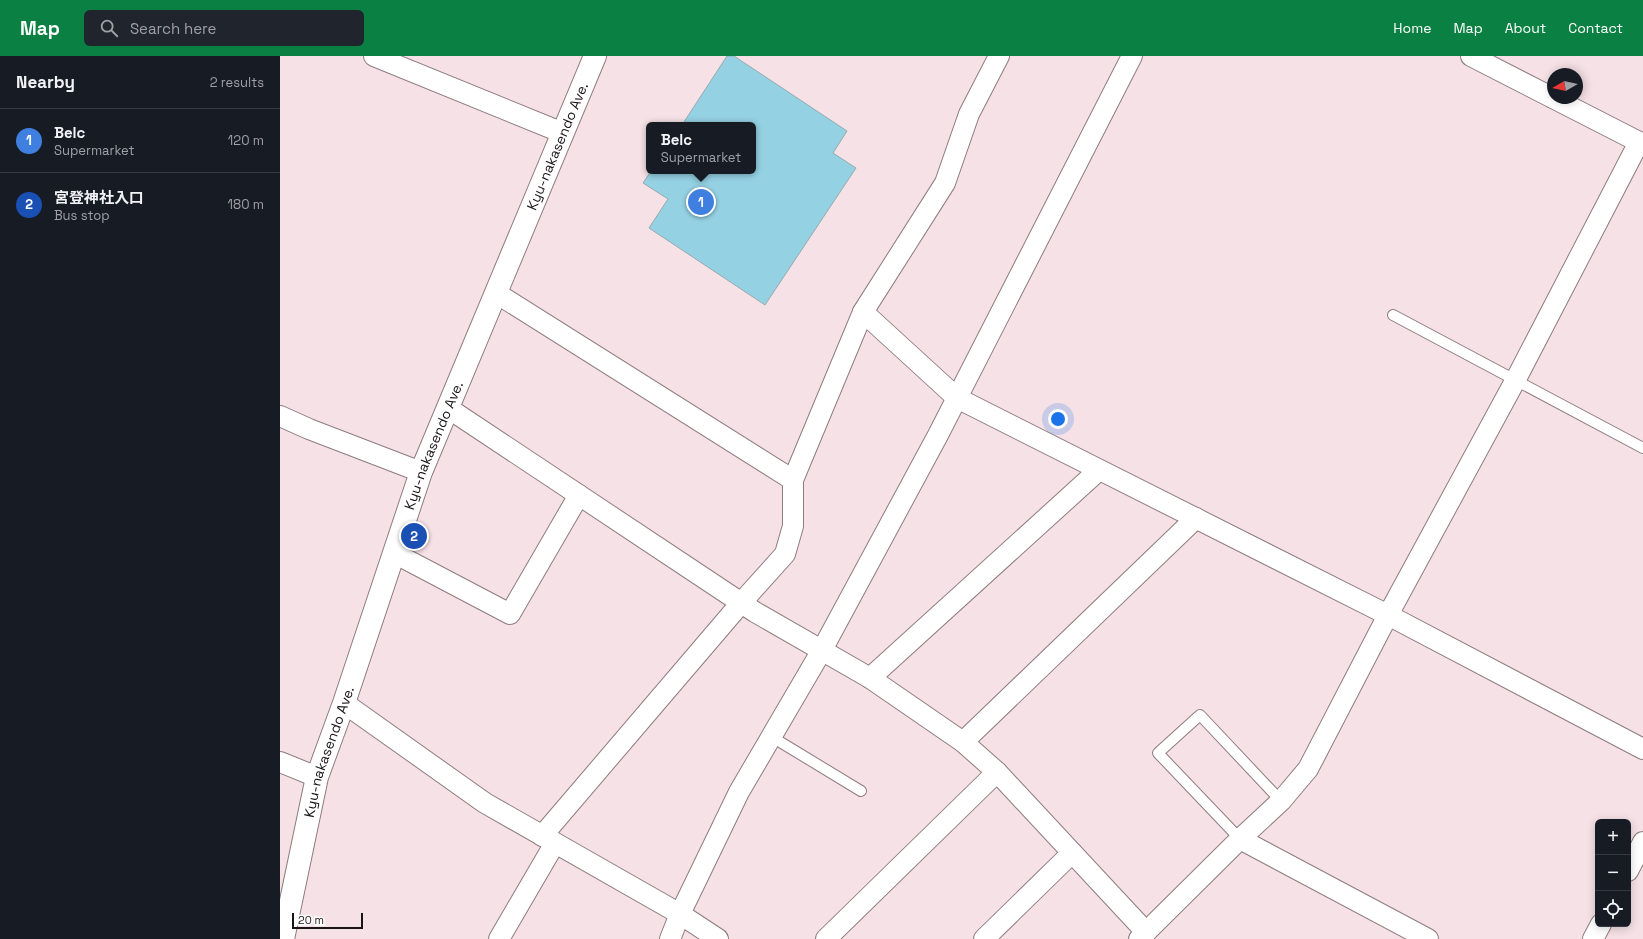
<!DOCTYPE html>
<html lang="en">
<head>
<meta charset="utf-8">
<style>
  body { margin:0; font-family:"Space Grotesk","Noto Sans JP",sans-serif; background:#20242c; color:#f1f3f6 }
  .controls { position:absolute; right:12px; bottom:12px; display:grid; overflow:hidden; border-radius:6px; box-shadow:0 2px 10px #0003 }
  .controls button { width:36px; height:36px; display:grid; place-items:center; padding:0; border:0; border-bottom:1px solid #363941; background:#171b24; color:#f1f3f6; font:20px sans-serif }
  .compass { position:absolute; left:1267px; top:12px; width:36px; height:36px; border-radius:50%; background:#171b24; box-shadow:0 2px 10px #0003; rotate:261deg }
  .scale { position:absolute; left:12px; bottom:10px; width:71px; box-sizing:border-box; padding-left:4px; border:2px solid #1b1416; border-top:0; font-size:11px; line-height:14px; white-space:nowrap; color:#1b1416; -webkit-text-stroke:3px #fff; paint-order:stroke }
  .you { position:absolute; left:778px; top:363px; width:14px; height:14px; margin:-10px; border:3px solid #fff; border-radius:50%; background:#1a73e8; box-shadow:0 0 0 6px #1a73e833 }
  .badge { display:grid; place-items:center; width:26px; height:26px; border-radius:50%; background:#0b8043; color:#fff; font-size:13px; font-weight:700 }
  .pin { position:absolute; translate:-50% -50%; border:2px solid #fff; box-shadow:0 1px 4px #0006 }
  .popup { position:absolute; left:366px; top:66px; width:110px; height:52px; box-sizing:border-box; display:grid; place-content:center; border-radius:6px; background:#171b24; filter:drop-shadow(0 1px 3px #0005); font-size:13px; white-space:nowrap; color:#9ea1a6 }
  .popup b { font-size:15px; color:#f1f3f6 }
  .popup::after { content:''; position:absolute; left:50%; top:100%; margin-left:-8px; border:8px solid transparent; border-top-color:#171b24 }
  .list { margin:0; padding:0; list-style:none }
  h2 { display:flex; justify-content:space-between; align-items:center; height:52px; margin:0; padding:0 16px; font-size:17px }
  h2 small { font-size:13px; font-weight:400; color:#9ea1a6 }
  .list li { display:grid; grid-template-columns:26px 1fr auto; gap:12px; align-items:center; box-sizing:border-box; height:64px; padding:0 16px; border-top:1px solid #363941 }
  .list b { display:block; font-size:15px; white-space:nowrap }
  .list p { margin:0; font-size:13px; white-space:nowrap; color:#9ea1a6 }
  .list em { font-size:13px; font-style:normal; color:#9ea1a6 }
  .icon { flex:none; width:22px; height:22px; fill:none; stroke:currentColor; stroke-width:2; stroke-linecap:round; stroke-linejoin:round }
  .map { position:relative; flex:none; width:1363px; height:883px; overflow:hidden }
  header { display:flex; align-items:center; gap:24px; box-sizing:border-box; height:56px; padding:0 20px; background:#0b8043; color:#fff }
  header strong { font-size:19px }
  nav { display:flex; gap:22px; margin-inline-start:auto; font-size:14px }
  .search { width:280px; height:36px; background:#20242c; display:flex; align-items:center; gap:10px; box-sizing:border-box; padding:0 14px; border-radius:6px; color:#9ea1a6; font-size:15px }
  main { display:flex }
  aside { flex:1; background:#171b24 }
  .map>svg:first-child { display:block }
</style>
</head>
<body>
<header>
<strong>Map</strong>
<div class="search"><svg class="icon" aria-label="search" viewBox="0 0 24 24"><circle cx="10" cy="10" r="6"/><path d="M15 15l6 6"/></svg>Search here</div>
<nav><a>Home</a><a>Map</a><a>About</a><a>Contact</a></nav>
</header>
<main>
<aside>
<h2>Nearby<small>2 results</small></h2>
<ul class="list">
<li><span class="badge" style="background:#3f7fe0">1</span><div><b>Belc</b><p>Supermarket</p></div><em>120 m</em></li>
<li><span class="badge" style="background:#1a4fb4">2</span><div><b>宮登神社入口</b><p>Bus stop</p></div><em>180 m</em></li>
</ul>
</aside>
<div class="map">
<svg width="1363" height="883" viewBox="0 0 1363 883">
  <rect width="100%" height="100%" fill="#f5e1e6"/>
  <path fill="#94d1e3" stroke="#98aaaf" d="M447,0H454L567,75L553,97L576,112L485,249L369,172L388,143L363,127L371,115H473V69H402Z"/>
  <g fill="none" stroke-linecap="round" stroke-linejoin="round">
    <defs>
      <g id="service">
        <path d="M1113,259L1363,392"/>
        <path d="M492,681L581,735"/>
        <path d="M960,783L878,697L920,659L1001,745"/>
      </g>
      <g id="minor">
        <path d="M94,0L283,77"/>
        <path d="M1191,0L1273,42"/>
        <path d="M1273,42L1363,88"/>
        <path d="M216,237L513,424V470L505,498L461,547L262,780"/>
        <path d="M583,256L677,342L1108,559L1363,693"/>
        <path d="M168,352L475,556L590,622L683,686L717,716L866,876"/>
        <path d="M0,360L29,373L141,416"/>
        <path d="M513,424L583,256L665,127L689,58L719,0"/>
        <path d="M114,497L230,558L299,439"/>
        <path d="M590,622L819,414"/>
        <path d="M64,647L205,747L400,858L438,883"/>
        <path d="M683,686L916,462"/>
        <path d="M0,706L37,721"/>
        <path d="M960,783L1148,883"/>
        <path d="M1348,815L1363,786"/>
        <path d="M219,883L275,787"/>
        <path d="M390,883L400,858L459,736L542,594L658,379L852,0"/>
        <path d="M546,883L717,716"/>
        <path d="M704,883L792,797"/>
        <path d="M859,883L960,783L1001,745L1028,713L1108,559L1235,325L1359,86"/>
        <path d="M1313,883L1321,868"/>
      </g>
      <g id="secondary">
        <path id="s1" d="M3,883L37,721L64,647L141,416L315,0"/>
      </g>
    </defs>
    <use href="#service" stroke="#8e7c80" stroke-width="12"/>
    <use href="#minor" stroke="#8e7c80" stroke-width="22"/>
    <use href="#secondary" stroke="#8e7c80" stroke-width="24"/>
    <use href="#service" stroke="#fff" stroke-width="10"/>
    <use href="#minor" stroke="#fff" stroke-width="20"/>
    <use href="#secondary" stroke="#fff" stroke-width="22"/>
  </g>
  <g text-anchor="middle" stroke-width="3.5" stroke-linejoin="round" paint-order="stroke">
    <g font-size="14" fill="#1b1416" stroke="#fff">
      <text dy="5" stroke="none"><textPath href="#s1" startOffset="841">Kyu-nakasendo Ave.</textPath></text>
      <text dy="5" stroke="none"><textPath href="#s1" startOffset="517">Kyu-nakasendo Ave.</textPath></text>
      <text dy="5" stroke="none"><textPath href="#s1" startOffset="193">Kyu-nakasendo Ave.</textPath></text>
    </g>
  </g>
</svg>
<div class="controls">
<button>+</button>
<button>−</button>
<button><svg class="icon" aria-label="locate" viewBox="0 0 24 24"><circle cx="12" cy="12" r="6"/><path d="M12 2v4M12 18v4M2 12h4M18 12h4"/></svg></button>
</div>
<svg class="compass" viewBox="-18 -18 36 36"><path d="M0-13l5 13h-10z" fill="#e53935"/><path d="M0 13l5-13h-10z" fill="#9ea1a6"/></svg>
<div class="scale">20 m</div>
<div class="you"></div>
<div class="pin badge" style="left:421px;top:146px;background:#3f7fe0">1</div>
<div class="popup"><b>Belc</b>Supermarket</div>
<div class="pin badge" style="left:134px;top:480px;background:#1a4fb4">2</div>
</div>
</main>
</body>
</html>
